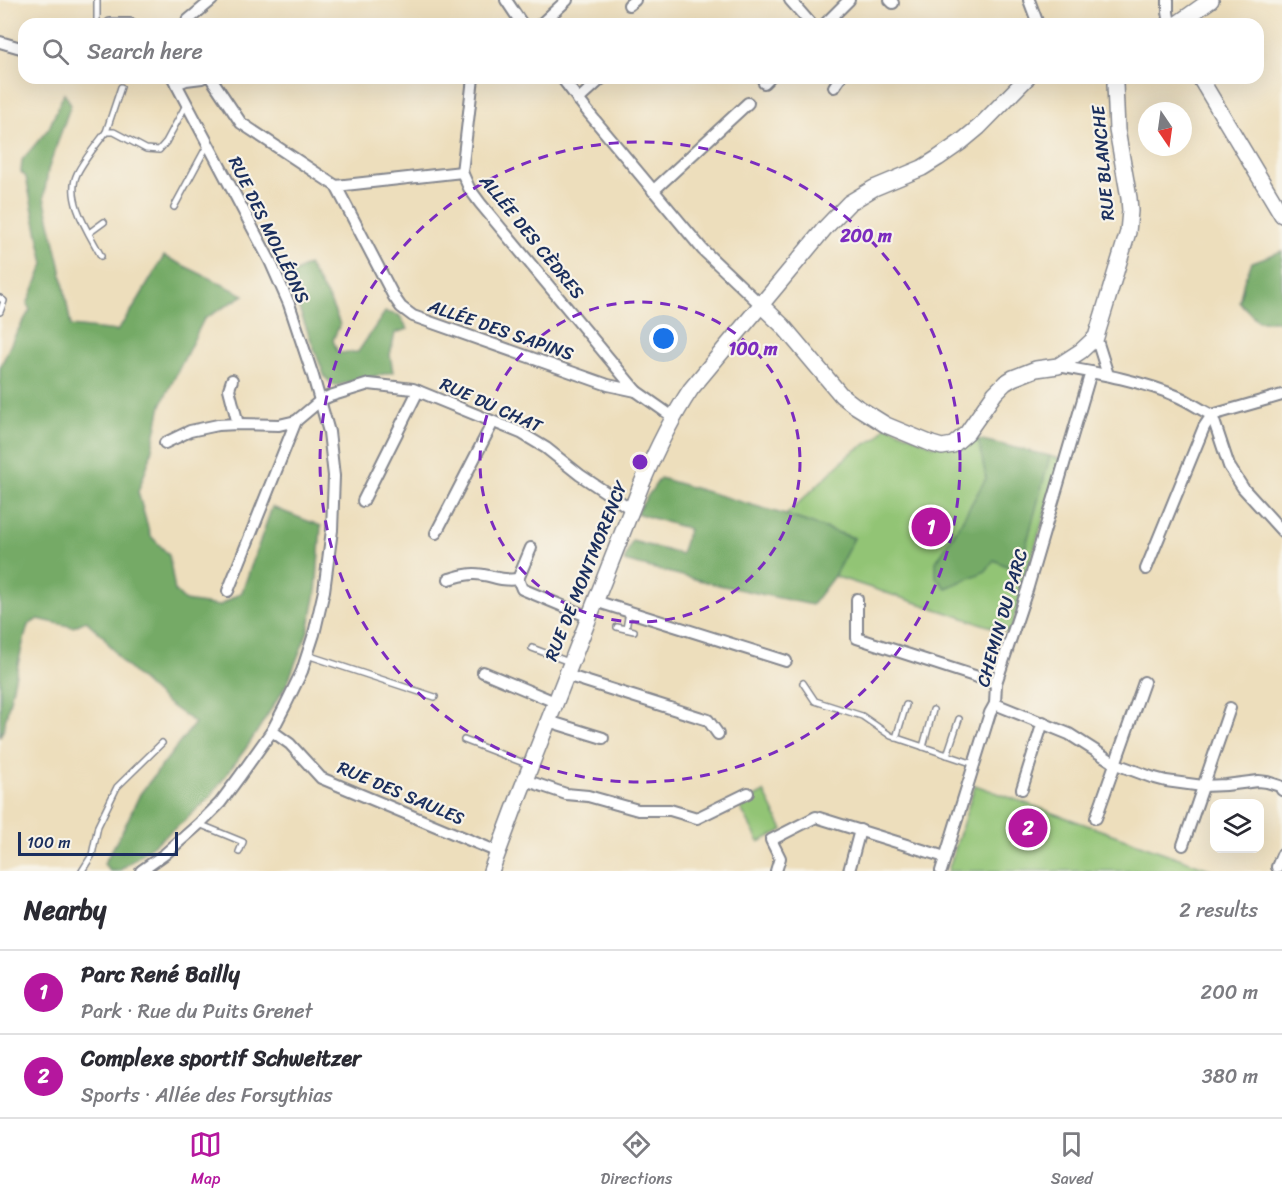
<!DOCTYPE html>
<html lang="en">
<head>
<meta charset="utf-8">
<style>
  body { margin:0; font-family:Sriracha,sans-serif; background:#f2f2f3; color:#2b2b33 }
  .controls { position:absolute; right:18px; bottom:18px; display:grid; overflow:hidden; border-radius:12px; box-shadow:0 6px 24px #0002 }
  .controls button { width:54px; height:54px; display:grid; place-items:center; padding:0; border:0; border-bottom:2px solid #e1e1e2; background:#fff; color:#2b2b33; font:30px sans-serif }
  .compass { position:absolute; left:1138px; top:102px; width:54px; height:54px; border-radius:50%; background:#fff; box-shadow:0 6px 24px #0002; rotate:167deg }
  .scale { position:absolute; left:18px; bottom:15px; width:160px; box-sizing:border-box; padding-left:6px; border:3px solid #1b2f5e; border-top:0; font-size:16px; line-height:21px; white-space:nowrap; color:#1b2f5e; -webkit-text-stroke:4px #f7f3e8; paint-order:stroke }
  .you { position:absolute; left:664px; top:339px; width:21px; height:21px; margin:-15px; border:4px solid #fff; border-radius:50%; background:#1a73e8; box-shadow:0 0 0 9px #1a73e833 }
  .badge { display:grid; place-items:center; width:39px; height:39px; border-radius:50%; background:#b5179e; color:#fff; font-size:20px; font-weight:700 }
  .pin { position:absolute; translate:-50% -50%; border:3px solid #fff; box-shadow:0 2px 6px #0006 }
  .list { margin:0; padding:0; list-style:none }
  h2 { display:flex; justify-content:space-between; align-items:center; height:78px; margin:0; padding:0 24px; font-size:26px }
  h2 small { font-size:20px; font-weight:400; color:#7c7c81 }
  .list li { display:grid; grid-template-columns:39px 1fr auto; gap:18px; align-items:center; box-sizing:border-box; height:84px; padding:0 24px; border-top:2px solid #e1e1e2 }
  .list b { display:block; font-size:22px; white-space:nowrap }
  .list p { margin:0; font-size:20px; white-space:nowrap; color:#7c7c81 }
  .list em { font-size:20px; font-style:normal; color:#7c7c81 }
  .icon { flex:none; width:33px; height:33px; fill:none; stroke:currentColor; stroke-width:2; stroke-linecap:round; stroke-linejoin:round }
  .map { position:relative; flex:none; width:1282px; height:871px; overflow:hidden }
  .search { position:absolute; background:#fff; box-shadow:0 6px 24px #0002; left:18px; right:18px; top:18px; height:66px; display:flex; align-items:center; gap:15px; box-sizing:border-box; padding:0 21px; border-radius:18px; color:#7c7c81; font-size:22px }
  .sheet { height:246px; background:#fff }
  nav { display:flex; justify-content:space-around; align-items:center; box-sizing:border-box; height:84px; border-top:2px solid #e1e1e2; background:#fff; font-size:16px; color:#7c7c81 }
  nav a { display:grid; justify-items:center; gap:3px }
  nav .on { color:#b5179e }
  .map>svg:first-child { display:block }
</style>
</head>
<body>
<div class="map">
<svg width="1282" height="871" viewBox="0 0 1282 871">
  <rect width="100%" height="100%" fill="#f7f3e8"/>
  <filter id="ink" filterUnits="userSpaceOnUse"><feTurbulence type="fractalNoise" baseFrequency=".0167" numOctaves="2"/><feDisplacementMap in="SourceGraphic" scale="12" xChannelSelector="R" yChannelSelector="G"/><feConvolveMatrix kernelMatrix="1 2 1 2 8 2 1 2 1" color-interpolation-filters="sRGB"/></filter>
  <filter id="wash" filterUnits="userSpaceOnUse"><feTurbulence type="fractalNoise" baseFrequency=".008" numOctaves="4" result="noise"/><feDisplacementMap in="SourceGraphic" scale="24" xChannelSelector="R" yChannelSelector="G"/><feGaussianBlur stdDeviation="1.35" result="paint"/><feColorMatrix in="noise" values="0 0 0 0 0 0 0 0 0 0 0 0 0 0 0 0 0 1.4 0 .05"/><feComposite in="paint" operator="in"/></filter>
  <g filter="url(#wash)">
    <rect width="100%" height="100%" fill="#eddebc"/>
    <g fill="#92c474" stroke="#567a69" stroke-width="1.5">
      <path d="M886,425L934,446L967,437L1061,459L1010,633L834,576L854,538L786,515L851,453L878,437Z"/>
      <path d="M975,785L1215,871H948Z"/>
      <path d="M764,792L783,830L759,842L739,805Z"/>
    </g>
    <g fill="#75aa66" stroke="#486c62" stroke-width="1.5">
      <path d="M64,93L71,104L48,170L44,197L60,265L71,326L117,331L134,307L164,256L244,295L204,319L161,405L150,458L138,492L150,535L169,555L175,591L185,601L219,606L242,592L272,507L321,526L316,593L308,631L287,684L249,744L210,797L182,823L119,871H110L104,864L124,828L140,794L195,723L164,701L139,678L121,661L103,636L86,621L73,627L38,619L28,625L22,647L3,731L0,736V368L14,337L30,310L27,304L44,264L26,177L21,172L22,160L49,128Z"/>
      <path d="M1282,251V321H1258L1239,302L1244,281L1252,262Z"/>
      <path d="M308,265L330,301L340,324L333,340L338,353L358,352L385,312L399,315L408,329L395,333L390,355L393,372L334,386L325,377L287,277Z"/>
      <path d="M978,439L1050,456L1019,572L994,560L986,571L946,588L936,577V562L957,529L986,478Z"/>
      <path d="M660,478L786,515L854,538L834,576L812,605L714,584L624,561L632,541L681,554L689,529L636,513Z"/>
    </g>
  </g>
  <g filter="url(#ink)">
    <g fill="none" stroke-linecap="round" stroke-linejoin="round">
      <defs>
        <g id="lane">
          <path d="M97,24V0"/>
          <path d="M106,132L121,87"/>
          <path d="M174,207L207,146"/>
          <path d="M89,233L104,222"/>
          <path d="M101,256C89,233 65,199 77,174C83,161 97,144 106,132H114L146,149L159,150L166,142L186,105"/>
          <path d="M0,298L4,301L0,312"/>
          <path d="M617,627L634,631"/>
          <path d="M626,629L629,612"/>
          <path d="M532,648L569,662"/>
          <path d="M307,655L435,697"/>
          <path d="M803,683L815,701L862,716L891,736L974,764"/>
          <path d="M896,738L906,705"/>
          <path d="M464,740L529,765"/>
          <path d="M923,747L933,710"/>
          <path d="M947,755L959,719"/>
          <path d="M199,824L243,842L239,852"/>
          <path d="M82,871L92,855L98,826L117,787L162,743"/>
        </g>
        <g id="street">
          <path d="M506,0L522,24"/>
          <path d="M790,0L811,24"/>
          <path d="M890,0L893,3"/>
          <path d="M1029,0L1038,24"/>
          <path d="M1168,0V12L1170,24"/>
          <path d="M629,5L635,0"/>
          <path d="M187,21L212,0"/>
          <path d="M110,24H130"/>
          <path d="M541,24L567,0"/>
          <path d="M825,24L849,0"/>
          <path d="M0,42L24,49"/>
          <path d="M211,78L241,123L336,186L394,297L401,307L413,316L608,385L636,391L673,417"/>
          <path d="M562,78L588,112L703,250L761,305"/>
          <path d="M764,83L769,78"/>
          <path d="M176,84L186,80L202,78"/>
          <path d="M834,87L840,78"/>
          <path d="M578,100L602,78"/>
          <path d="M462,172L473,78"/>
          <path d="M336,186L462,172L469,188L480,203L636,391"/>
          <path d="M653,191L748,103"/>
          <path d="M1096,337L1108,375"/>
          <path d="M1058,366C1097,373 1143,381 1179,397C1190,402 1201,410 1212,415L1282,395"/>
          <path d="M232,380L229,389L238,424"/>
          <path d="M1212,415L1229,466L1243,488L1282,531"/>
          <path d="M165,443L190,431L218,425L238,424L279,425L296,421"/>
          <path d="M363,501L418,391"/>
          <path d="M436,533L493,422"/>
          <path d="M531,548L518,579L522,589L589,617"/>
          <path d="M1146,569L1204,427L1212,415"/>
          <path d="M449,579C457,577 465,574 474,574C491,574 499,582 518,579"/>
          <path d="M228,591L296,421L321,400L330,396L369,384L413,389L521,433L546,448L580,475L631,509"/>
          <path d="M857,599V638L996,683"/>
          <path d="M595,601L786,661"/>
          <path d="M483,672L555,702"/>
          <path d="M566,675L708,720L718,734"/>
          <path d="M995,704L1069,734L1116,764L1151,777L1166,781L1203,786L1226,785L1258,781L1267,782L1280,786L1282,790"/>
          <path d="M548,721L603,738"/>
          <path d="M272,731L290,744L321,778L498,852"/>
          <path d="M525,780L566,794L588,796L638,810H670L697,818L748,793"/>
          <path d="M1022,789L1043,722"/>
          <path d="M1096,818L1144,682"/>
          <path d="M1183,845L1230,708"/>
          <path d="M1277,867L1282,855"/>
          <path d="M141,871L165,854L199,824L220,803L240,776L272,731L285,706L302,671L314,634L324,591L332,530L334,476L329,432L313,376L289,304L270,261L173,78"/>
          <path d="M776,871L780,858L771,840L816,817L945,857"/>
          <path d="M849,871L860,830"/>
          <path d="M941,871L990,713L995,704L996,683L1027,590L1091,372"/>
        </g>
        <g id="secondary">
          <path d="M1177,24L1211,0"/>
          <path d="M1200,78L1282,215"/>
          <path d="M761,305L783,326L841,395L854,405L886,425L932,444L942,447L953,445L967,433L995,393L1005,383L1013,378L1036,369L1058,366L1081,351L1096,337L1128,232L1130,211L1129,198L1117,130L1115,84"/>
          <path d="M491,871L520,793L642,483C656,450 671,419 691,389L825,228L849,203L874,188L922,168L938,158L961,142L979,127L1027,78"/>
        </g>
      </defs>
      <use href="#lane" stroke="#84868d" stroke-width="8"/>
      <use href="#street" stroke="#84868d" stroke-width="14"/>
      <use href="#secondary" stroke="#84868d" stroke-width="18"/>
      <use href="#lane" stroke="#fff" stroke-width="5"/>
      <use href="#street" stroke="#fff" stroke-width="10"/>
      <use href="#secondary" stroke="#fff" stroke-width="15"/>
    </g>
  </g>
  <g fill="none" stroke="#7b2cbf" stroke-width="3" stroke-dasharray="10 8">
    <circle cx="640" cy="462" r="160"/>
    <circle cx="640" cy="462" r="320"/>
  </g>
  <g text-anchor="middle" stroke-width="4.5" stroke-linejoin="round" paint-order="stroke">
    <g font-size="18" fill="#1b2f5e" stroke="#f7f3e8">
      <text transform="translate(1103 163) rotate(-95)" y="6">RUE BLANCHE</text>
      <text transform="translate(269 230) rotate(64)" y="6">RUE DES MOLLÉONS</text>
      <text transform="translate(532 237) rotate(51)" y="6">ALLÉE DES CÈDRES</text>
      <text transform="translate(501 330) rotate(19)" y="6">ALLÉE DES SAPINS</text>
      <text transform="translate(491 405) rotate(24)" y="6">RUE DU CHAT</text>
      <text transform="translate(586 571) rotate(-68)" y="6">RUE DE MONTMORENCY</text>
      <text transform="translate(1002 618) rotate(-74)" y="6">CHEMIN DU PARC</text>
      <text transform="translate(401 793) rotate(23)" y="6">RUE DES SAULES</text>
    </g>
  </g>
  <circle cx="640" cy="462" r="9" fill="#7b2cbf" stroke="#f7f3e8" stroke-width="3"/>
  <g font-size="18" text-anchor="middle" font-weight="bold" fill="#7b2cbf" stroke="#f7f3e8" stroke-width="4.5" stroke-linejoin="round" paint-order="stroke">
    <text x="866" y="242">200 m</text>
    <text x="753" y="355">100 m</text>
  </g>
</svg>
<div class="controls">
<button><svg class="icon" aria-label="layers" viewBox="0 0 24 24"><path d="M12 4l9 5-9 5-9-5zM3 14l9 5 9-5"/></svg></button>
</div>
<svg class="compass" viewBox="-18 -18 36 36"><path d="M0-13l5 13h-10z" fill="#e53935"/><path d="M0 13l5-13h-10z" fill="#7c7c81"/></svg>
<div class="scale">100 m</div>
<div class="you"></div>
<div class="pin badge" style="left:931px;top:527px">1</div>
<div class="pin badge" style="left:1028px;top:828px">2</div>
<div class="search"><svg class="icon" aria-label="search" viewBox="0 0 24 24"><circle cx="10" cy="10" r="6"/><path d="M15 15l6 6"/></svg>Search here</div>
</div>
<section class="sheet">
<h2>Nearby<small>2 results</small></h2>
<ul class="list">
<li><span class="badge">1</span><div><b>Parc René Bailly</b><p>Park · Rue du Puits Grenet</p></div><em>200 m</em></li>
<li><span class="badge">2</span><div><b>Complexe sportif Schweitzer</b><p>Sports · Allée des Forsythias</p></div><em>380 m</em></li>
</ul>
</section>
<nav>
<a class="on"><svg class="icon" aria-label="map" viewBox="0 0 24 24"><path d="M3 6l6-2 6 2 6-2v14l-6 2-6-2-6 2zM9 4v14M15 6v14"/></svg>Map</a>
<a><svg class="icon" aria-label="directions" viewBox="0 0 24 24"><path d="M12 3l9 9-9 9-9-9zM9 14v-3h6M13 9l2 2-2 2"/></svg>Directions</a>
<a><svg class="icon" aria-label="saved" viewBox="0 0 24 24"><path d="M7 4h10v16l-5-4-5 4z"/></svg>Saved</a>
</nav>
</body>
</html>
